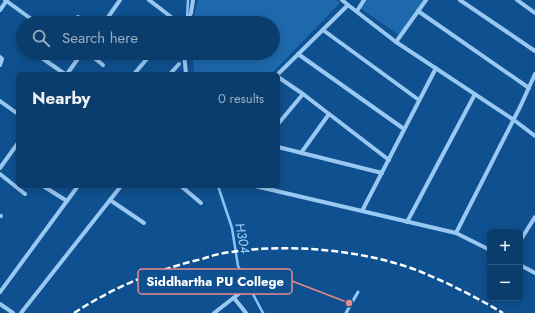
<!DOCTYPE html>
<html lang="en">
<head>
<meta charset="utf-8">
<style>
  body { margin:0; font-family:Jost,sans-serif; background:#194874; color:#f1f3f6 }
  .controls { position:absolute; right:12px; bottom:12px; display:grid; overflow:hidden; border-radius:6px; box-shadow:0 2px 10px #0003 }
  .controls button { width:36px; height:36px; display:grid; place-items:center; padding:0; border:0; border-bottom:1px solid #2b567f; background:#0b3d6c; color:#f1f3f6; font:20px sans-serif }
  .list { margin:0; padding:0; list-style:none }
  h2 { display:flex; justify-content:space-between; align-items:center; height:52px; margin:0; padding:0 16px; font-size:17px }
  h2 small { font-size:13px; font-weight:400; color:#9aaec2 }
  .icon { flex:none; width:22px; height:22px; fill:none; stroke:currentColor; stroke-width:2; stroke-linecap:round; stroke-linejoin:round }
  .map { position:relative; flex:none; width:535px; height:313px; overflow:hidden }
  .search { position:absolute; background:#0b3d6c; box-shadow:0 2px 10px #0003; left:16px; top:16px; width:264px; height:44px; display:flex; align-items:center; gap:10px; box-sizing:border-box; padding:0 14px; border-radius:22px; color:#9aaec2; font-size:15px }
  .panel { position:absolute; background:#0b3d6c; box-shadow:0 2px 10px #0003; left:16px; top:72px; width:264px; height:116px; border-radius:6px }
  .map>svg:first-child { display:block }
</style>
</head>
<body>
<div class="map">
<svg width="535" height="313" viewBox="0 0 535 313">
  <rect width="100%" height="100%" fill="#0f5190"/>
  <g fill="#1e69ae">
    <path d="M198,0H336L340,3L271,74H194L193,53H273V23H192Z"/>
    <path d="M366,0H424L399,35L360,8Z"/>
  </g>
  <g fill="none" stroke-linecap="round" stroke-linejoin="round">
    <g stroke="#8ac5f7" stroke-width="2.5">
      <path d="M187,19L188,0"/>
      <path d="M218,186L232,228L238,266L263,313"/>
    </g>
    <path stroke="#99c8f3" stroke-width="3" d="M346,313L358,292"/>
    <g stroke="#99c8f3" stroke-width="4">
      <path d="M5,0L34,21"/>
      <path d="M149,0L179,23"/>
      <path d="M460,0L535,51"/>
      <path d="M517,0L535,13"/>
      <path d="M348,5L396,42L514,120L535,136"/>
      <path d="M0,10L7,0"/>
      <path d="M357,11L364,0"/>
      <path d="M418,11L529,88"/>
      <path d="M78,17L88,23"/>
      <path d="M104,23L120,0"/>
      <path d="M186,23L191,13L193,0"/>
      <path d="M323,30L419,100"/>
      <path d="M396,42L426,0"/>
      <path d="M88,53L103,65"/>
      <path d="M184,53L186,74"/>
      <path d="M36,54L65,74"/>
      <path d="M298,54L404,129"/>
      <path d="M0,57L2,59L0,65"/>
      <path d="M67,74L82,53"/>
      <path d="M134,74L152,53"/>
      <path d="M170,74L179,64"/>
      <path d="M278,74L348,5L342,0"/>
      <path d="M278,77L303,94L389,160"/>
      <path d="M0,101L18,114"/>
      <path d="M278,124L303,94"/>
      <path d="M278,147L382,173"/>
      <path d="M301,153L329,114"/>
      <path d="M0,168L18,143"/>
      <path d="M0,174L25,194"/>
      <path d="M43,186L67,201"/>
      <path d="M181,186L201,203"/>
      <path d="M255,186L456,233L490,250"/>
      <path d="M110,200L144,223"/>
      <path d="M362,211L436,68"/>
      <path d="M0,216H1"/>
      <path d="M407,222L475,94"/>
      <path d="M456,233L521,105L535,74"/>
      <path d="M520,241L535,217"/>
      <path d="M520,265L535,273"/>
      <path d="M0,292L78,186"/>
      <path d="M234,298L246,313"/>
      <path d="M0,304L13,313"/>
      <path d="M21,313L121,186"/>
      <path d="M214,313L245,289"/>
    </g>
    <path stroke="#fff" stroke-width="2.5" stroke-dasharray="7 3" stroke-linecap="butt" d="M74,313C114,287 155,270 202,259C211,256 221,253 231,252C290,243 364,250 419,271C448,283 476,297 503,313"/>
  </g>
  <g text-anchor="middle" stroke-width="3.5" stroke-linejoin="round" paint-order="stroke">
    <g font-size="13" font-style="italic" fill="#a5d2fa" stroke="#0f5190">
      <text transform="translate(243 238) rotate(78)" y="5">H304</text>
    </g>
  </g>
  <path fill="none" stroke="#e88989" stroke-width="1.5" d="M349 303L292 281"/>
  <circle fill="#e88989" stroke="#0f5190" stroke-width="1.5" cx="349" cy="303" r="4"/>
  <rect fill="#0f5190" stroke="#e88989" stroke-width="1.5" x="138" y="269" width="154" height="25" rx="4"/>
  <g font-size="13" text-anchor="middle" font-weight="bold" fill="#fff">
    <text x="215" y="286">Siddhartha PU College</text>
  </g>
</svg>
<div class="controls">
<button>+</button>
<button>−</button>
</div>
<div class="search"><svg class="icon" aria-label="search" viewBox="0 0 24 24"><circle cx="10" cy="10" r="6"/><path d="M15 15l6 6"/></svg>Search here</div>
<section class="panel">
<h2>Nearby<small>0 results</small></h2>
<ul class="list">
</ul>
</section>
</div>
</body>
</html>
